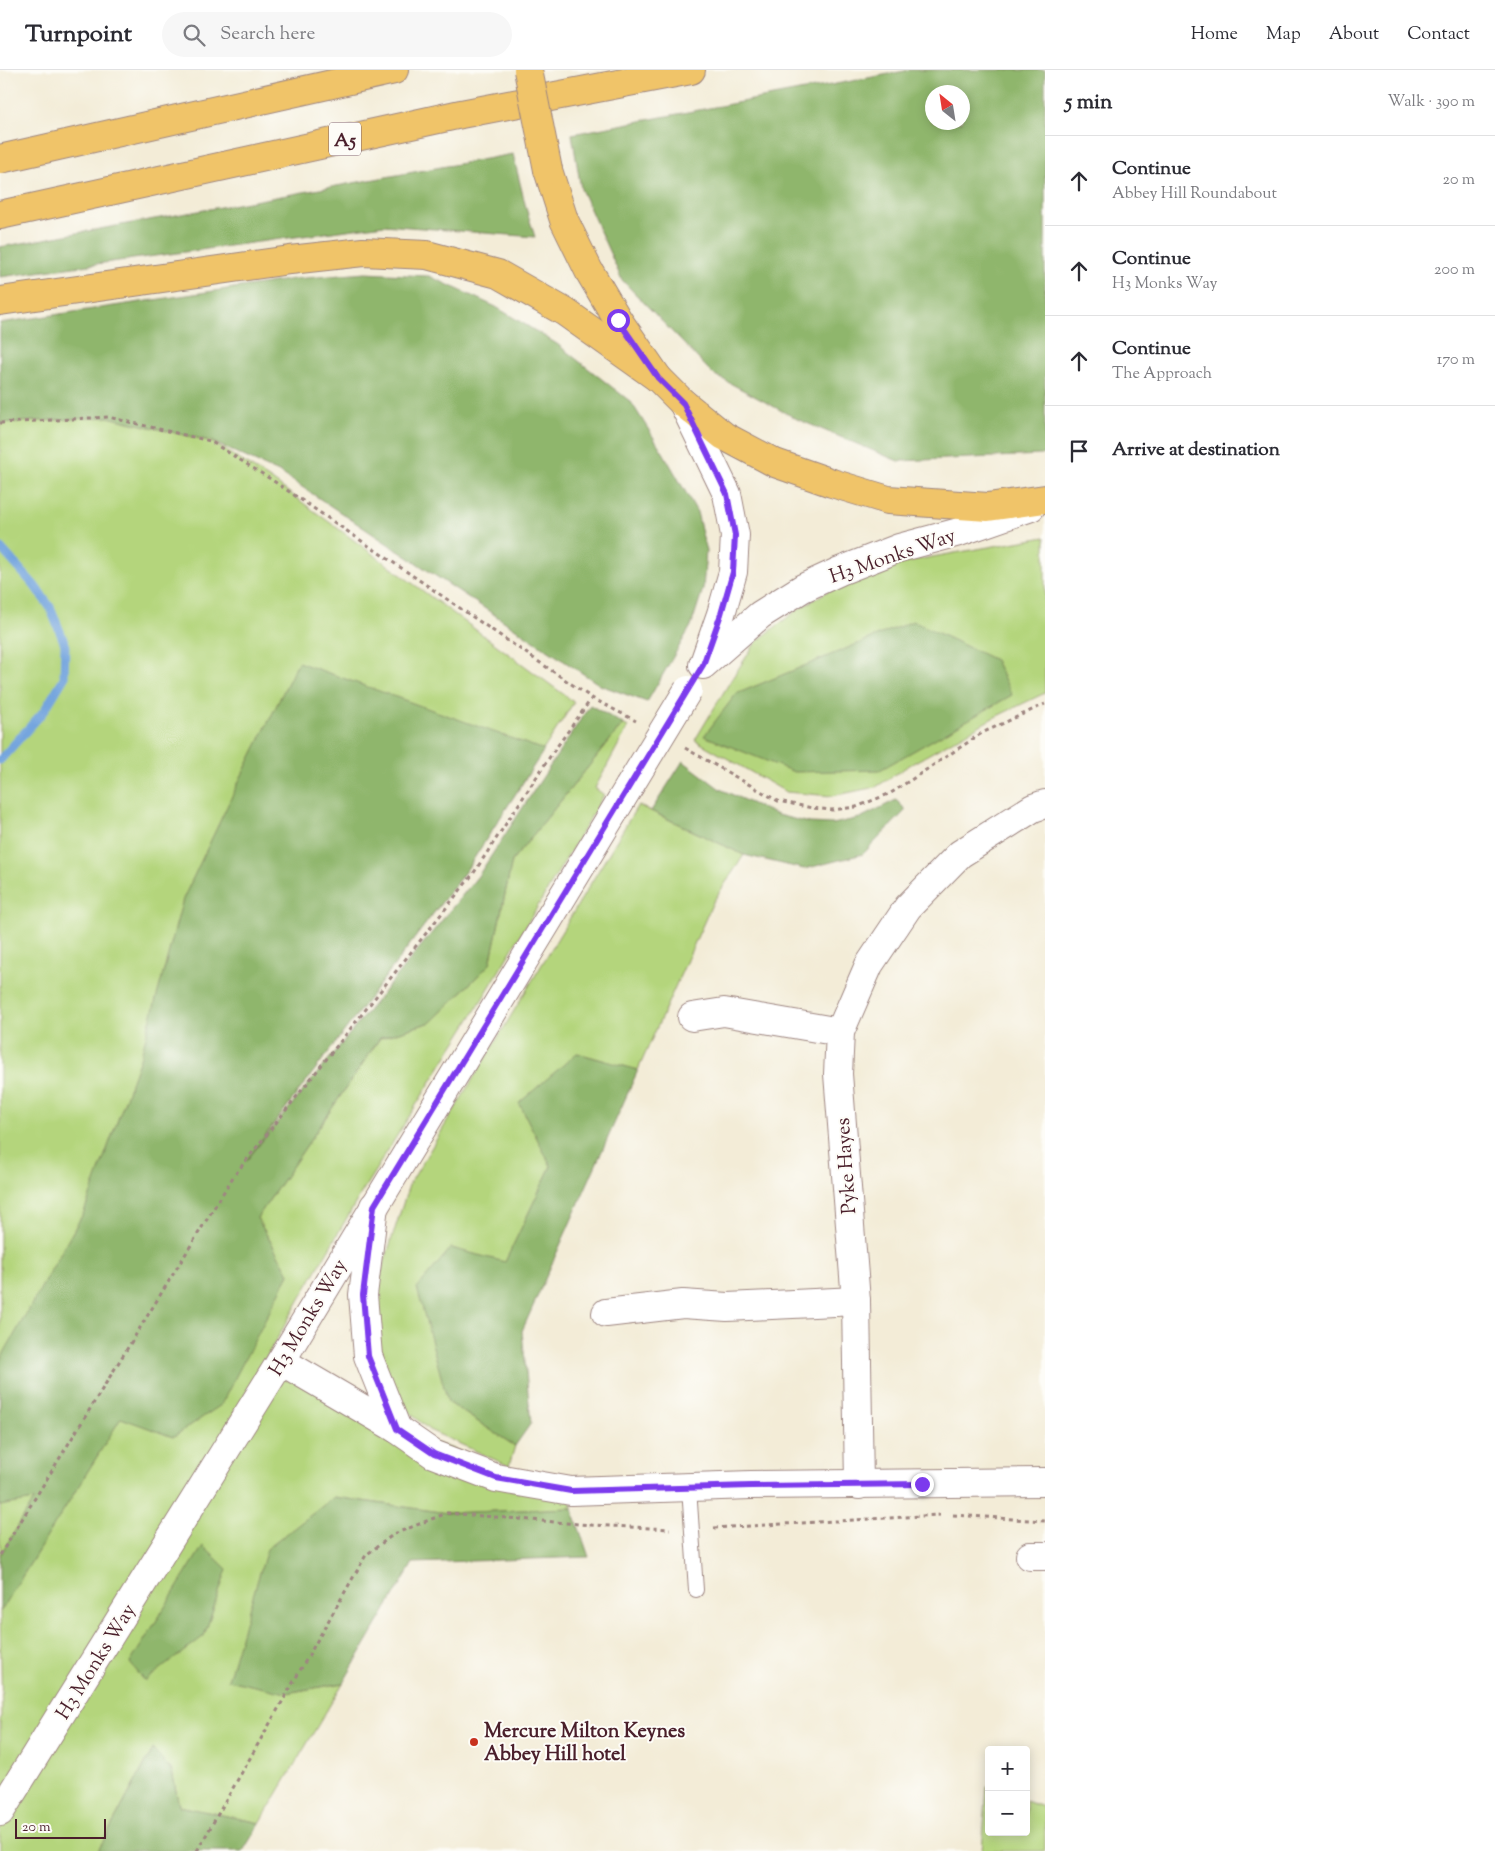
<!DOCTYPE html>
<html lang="en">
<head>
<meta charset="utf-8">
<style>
  body { margin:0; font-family:"Sorts Mill Goudy",serif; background:#f7f7f7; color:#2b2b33 }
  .controls { position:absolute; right:15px; bottom:15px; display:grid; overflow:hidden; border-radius:5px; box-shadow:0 2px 12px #0003 }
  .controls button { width:45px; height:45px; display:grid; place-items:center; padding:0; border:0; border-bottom:1px solid #e1e1e2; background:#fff; color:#2b2b33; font:25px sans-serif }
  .compass { position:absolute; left:925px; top:15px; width:45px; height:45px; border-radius:50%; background:#fff; box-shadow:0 2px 12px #0003; rotate:330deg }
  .scale { position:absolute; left:15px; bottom:12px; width:91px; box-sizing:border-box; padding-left:5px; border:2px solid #4a1f2b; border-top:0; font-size:14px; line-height:18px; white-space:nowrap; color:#4a1f2b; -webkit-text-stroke:4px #fdfcf7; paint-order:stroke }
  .stop { position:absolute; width:15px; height:15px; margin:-11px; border:4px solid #7c3aed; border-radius:50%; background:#fff }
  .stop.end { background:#7c3aed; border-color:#fff; box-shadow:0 1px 5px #0008 }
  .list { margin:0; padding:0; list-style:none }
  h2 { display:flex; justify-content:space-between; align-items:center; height:65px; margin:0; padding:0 20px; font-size:21px }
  h2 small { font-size:16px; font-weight:400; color:#7c7c81 }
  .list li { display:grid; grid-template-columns:32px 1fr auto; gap:15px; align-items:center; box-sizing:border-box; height:90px; padding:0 20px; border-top:1px solid #e1e1e2 }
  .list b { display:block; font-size:19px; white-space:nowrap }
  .list p { margin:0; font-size:16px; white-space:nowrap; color:#7c7c81 }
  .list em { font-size:16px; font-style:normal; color:#7c7c81 }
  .icon { flex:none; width:28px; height:28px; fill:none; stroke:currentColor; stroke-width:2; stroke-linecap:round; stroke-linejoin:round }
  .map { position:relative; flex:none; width:1045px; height:1781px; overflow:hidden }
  header { display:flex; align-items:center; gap:30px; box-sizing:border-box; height:70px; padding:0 25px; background:#fff; border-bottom:1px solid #e1e1e2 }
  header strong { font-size:24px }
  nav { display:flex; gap:28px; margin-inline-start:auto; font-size:18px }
  .search { width:350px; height:45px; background:#f7f7f7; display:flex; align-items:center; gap:12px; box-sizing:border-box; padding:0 18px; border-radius:28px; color:#7c7c81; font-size:19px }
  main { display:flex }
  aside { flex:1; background:#fff }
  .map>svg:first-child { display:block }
</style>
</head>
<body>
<header>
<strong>Turnpoint</strong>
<div class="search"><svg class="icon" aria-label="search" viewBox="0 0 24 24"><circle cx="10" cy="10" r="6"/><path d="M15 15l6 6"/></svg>Search here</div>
<nav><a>Home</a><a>Map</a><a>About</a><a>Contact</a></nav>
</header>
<main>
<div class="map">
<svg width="1045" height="1781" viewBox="0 0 1045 1781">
  <rect width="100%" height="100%" fill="#fdfcf7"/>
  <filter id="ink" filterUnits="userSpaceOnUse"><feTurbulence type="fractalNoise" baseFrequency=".02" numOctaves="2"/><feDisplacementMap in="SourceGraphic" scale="10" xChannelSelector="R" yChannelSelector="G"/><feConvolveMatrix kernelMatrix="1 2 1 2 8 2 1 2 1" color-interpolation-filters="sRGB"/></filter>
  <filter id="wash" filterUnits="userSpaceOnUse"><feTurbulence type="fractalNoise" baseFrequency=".0096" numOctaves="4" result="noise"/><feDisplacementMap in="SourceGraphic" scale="20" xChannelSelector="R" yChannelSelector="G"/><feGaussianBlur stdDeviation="1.12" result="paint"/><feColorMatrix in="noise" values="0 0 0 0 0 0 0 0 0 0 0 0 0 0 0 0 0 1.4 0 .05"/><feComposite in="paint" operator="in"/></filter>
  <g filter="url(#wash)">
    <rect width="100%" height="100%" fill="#f3ecd7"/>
    <g fill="#b4d57c" stroke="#7f7a54">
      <path d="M108,347L210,371L272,410L574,632L467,799L233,1107L0,1486V353Z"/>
      <path d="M1045,467V623L993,648L908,696L876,717L832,726L786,722L695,670L731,610L756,572L797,540L841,513L904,492Z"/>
      <path d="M623,654L628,657L595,718L604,725L480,933L363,1120L40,1679L281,1291L397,1359L571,1421L572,1438L447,1443L334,1427L286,1623L343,1613L260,1753L179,1736L172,1701L153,1679L98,1781H0V1650L2,1646L0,1542L121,1347L173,1367L289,1204L257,1148L380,968L431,952L490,894L512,791Z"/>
      <path d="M638,735L744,785L713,832L638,1000L577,983L551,1096L505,1193L451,1178L448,1332L515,1376L509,1396L429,1360L402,1336L380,1284L374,1224L409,1115Z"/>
      <path d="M987,1716H989V1762H1026V1731L1045,1738V1781H982Z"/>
    </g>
    <g fill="#8fb66c" stroke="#6c6a4c" fill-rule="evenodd">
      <path d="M910,0H1045V383L1042,385L898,391L797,349L713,304L622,210L581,119L572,64ZM932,22H962V52H932Z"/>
      <path d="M513,84L526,138L535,167L384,155L0,207V177Z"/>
      <path d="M365,203L429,206L496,237L557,274L631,332L664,384L697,442L706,481L703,519L691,556L647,632L600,615L281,403L210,371L108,347L0,353V253L294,209Z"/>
      <path d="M913,551L995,590L1012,625L880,700L794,702L704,666L736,624Z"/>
      <path d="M298,592L544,680L467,799L246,1091L478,806L590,635L623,654L512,791L490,894L431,952L380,968L257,1148L289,1204L221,1335L173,1367L121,1348L0,1542V1485L34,1430L0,1436V1290L84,1142L140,989L183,829L241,707Z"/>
      <path d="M683,691L720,719L777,745L810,753L833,754L860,748L896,730L906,740L863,784L804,799L744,785L651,741Z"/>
      <path d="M577,983L638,1000L522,1261L531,1353L515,1376L448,1332L417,1218L451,1178L505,1192L551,1096L519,1033Z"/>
      <path d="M334,1427L447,1443L572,1438L589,1487L413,1493L343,1613L286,1623L228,1610L267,1479Z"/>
      <path d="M203,1476L227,1499L204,1566L145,1611L130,1593Z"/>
      <path d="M153,1679L172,1701L179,1736L260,1753L243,1781H98Z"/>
    </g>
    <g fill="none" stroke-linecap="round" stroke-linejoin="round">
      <path stroke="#74a5de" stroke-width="9" d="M0,477L34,515L50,537L65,574L64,608L44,641L0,690"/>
    </g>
  </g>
  <g filter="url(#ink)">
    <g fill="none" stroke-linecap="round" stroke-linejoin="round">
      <defs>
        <path id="service" d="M689,1418L696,1520"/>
        <g id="minor">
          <path d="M692,947L724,942L840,962"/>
          <path d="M374,1136L363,1225L368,1286L397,1359"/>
          <path d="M606,1243L683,1234L727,1237L856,1231"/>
          <path d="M281,1291L397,1359L433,1384L496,1408L571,1421L751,1415L1045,1412"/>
          <path d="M859,1415L856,1231L838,1004L840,962L869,895L908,837L960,784L1033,738L1045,734"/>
          <path d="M1030,1486H1045"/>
        </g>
        <g id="tertiary">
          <path d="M683,333L727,424L735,465L733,502L721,544L704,593"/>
          <path d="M703,595L760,545L803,518L840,501L899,478L959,462L1031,437"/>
          <path d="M0,1742L281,1291L629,717"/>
        </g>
        <path id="primary" d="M548,100L564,150L589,201L618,250L658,308L683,333L724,366L775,393L832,413L888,430L988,437L1045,429"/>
        <g id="trunk">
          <path d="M0,89L394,0"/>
          <path d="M0,145L461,44L691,0"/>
          <path d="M0,231L290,190L363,182L427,185L498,204L565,242L658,308"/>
        </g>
      </defs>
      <use href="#service" stroke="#9e8681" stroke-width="16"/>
      <use href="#minor" stroke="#9e8681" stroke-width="30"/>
      <use href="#tertiary" stroke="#9e8681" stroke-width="30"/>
      <use href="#primary" stroke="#9e8681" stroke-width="30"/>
      <use href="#trunk" stroke="#9e8681" stroke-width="30"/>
      <g stroke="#9e8681" stroke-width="3" stroke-dasharray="4 4" stroke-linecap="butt">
        <path d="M0,353L108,347L210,371L272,410L592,628L636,651"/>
        <path d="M685,678L778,731L812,738L832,740L856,737L891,723L982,663L1045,634"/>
        <path d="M953,1445L1045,1451"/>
        <path d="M714,1458L940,1445"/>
        <path d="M0,1485L233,1107L473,804L551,685L592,628"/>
        <path d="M197,1781L366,1485L394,1464L447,1443L591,1455L670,1459"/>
      </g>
      <use href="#service" stroke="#fff" stroke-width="14"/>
      <use href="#minor" stroke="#fff" stroke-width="28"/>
      <use href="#tertiary" stroke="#fff" stroke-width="28"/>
      <use href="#primary" stroke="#f0c469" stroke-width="28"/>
      <use href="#trunk" stroke="#f0c469" stroke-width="28"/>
      <defs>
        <path id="tertiary-bridge" d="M629,717L688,620"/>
        <path id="primary-bridge" d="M528,0L548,100"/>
      </defs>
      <use href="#tertiary-bridge" stroke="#9e8681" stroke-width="30" stroke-linecap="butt"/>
      <use href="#primary-bridge" stroke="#9e8681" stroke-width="30" stroke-linecap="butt"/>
      <use href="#tertiary-bridge" stroke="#fff" stroke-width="28"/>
      <use href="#primary-bridge" stroke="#f0c469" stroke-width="28"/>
    </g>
  </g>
  <g fill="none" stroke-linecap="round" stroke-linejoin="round" filter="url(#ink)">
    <path stroke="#7c3aed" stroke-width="6" d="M618,250L658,308L683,333L727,424L735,465L733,502L721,544L703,595L374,1136L363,1225L368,1286L397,1359L434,1384L496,1408L571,1421L751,1416L922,1414"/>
  </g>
  <circle fill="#c8321e" stroke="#fdfcf7" stroke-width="2" cx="474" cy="1672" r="5"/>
  <g text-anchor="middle" stroke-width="4" stroke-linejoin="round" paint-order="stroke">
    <rect fill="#fdfcf7" stroke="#806168" stroke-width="1" x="329" y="52.5" width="32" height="33" rx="4"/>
    <g font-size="19" font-weight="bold" fill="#4a1f2b">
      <text x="345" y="76">A5</text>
    </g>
    <g font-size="20" fill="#4a1f2b" stroke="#fdfcf7">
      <text transform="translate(892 485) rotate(-19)" y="7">H3 Monks Way</text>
      <text transform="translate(845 1096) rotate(-94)" y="7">Pyke Hayes</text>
      <text transform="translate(307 1247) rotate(-59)" y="7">H3 Monks Way</text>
      <text transform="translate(95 1591) rotate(-58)" y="7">H3 Monks Way</text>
    </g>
    <g font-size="20" font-weight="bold" fill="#4a1f2b" stroke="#fdfcf7" text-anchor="start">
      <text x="484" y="1667">Mercure Milton Keynes<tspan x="484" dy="23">Abbey Hill hotel</tspan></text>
    </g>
  </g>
</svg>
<div class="controls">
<button>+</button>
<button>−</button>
</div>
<svg class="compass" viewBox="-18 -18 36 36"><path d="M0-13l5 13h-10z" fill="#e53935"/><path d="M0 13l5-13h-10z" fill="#7c7c81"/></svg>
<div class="scale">20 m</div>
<div class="stop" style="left:618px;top:250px"></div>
<div class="stop end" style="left:922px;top:1414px"></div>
</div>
<aside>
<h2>5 min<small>Walk · 390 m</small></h2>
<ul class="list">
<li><svg class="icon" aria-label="ahead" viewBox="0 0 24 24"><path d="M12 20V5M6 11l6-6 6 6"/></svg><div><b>Continue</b><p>Abbey Hill Roundabout</p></div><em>20 m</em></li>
<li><svg class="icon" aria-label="ahead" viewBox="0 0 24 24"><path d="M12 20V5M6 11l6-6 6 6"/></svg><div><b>Continue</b><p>H3 Monks Way</p></div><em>200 m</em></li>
<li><svg class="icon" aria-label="ahead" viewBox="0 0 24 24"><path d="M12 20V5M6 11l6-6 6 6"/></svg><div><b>Continue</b><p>The Approach</p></div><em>170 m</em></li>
<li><svg class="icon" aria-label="arrive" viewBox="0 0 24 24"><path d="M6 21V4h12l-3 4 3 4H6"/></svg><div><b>Arrive at destination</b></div></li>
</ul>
</aside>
</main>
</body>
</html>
